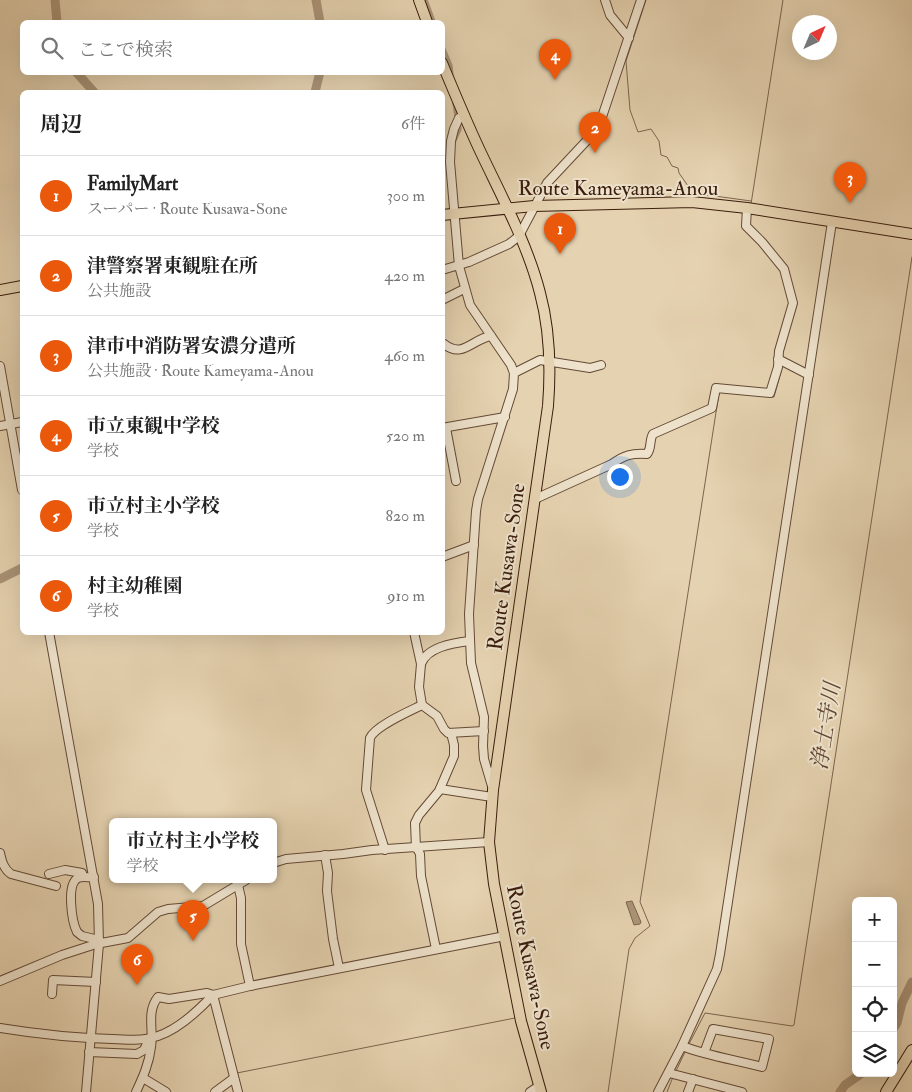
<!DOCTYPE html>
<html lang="ja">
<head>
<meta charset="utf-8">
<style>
  body { margin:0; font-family:"IM FELL Double Pica","Noto Serif JP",serif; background:#f6f6f6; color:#222 }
  .controls { position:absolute; right:15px; bottom:15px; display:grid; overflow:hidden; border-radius:8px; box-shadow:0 5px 20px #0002 }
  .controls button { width:45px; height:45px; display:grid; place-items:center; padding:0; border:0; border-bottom:1px solid #e0e0e0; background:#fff; color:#222; font:25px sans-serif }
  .compass { position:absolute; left:792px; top:15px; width:45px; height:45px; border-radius:50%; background:#fff; box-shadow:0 5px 20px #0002; rotate:44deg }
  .you { position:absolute; left:619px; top:476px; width:18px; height:18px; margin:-12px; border:4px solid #fff; border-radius:50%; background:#1a73e8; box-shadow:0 0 0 8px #1a73e833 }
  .badge { display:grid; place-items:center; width:32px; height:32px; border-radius:50%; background:#ea580c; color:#fff; font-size:16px; font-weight:700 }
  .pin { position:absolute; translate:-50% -41px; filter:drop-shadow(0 1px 2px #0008) }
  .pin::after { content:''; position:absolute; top:26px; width:18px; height:15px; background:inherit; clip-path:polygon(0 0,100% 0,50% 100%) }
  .popup { position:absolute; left:109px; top:818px; width:168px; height:65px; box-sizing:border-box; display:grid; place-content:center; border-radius:8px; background:#fff; filter:drop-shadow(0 1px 4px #0005); font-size:16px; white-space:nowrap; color:#767676 }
  .popup b { font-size:19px; color:#222 }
  .popup::after { content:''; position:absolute; left:50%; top:100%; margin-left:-10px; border:10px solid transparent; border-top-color:#fff }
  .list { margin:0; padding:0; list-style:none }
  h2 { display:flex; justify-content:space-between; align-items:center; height:65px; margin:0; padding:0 20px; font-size:21px }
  h2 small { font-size:16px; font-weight:400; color:#767676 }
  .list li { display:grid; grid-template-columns:32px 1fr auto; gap:15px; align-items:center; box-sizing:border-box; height:80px; padding:0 20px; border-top:1px solid #e0e0e0 }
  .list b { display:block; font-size:19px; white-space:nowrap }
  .list p { margin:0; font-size:16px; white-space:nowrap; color:#767676 }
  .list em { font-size:16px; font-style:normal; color:#767676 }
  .icon { flex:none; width:28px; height:28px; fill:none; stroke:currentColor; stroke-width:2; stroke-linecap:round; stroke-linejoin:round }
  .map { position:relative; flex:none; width:912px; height:1092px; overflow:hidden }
  .search { position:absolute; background:#fff; box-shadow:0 5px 20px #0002; left:20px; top:20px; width:425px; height:55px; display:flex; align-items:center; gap:12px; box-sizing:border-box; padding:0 18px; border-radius:8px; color:#767676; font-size:19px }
  .panel { position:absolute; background:#fff; box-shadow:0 5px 20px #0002; left:20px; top:90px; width:425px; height:545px; border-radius:8px }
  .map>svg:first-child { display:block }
</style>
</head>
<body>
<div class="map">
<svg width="912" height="1092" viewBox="0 0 912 1092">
  <rect width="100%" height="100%" fill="#e5d2b0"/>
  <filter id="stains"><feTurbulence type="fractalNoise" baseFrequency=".004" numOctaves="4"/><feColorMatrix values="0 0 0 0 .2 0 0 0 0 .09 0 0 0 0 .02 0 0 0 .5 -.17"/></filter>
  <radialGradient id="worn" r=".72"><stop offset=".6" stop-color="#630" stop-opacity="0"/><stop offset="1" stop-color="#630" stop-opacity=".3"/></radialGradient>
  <path fill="#ab9478" stroke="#7d644d" d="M632,901L641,922L640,924L634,925L626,902Z"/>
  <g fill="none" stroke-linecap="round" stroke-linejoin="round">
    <g stroke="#7d644d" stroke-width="1">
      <path d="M646,0L626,61L630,110L638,132L651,129L659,141L661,155L667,157L672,166L678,168L679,173L693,193L751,201"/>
      <path d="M751,204L783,0"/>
      <path d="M771,397H774L783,365"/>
      <path d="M689,1044L705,1013L792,1026L794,1025L912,257"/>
      <path d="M676,1071L685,1052"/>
      <path d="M237,1073L515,1018"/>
      <path d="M608,1092L629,949L635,938L650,926L640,902L719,393"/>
      <path d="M667,1092L673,1077"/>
    </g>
    <g stroke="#ab9478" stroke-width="5.5">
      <path d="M425,0L433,22"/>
      <path d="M442,47L450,66L451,76"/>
      <path d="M454,140L459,129L455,103"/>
    </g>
    <g stroke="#ab9478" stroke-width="9">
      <path d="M55,0L57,22"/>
      <path d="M316,0L320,22"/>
      <path d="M76,72L94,92"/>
      <path d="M315,92L320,72"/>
      <path d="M0,579L22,568"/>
      <path d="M893,1029L897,1023L902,1003L912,982"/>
      <path d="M840,1092L845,1085L862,1073"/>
    </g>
    <defs>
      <g id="minor">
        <path d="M605,0L610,15L629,38"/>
        <path d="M464,115L459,118L454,129L451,141L450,162L459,266L470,305L511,365L514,373L513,389L478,499L476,511L469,614L471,663L484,717L483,746L484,759L492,786"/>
        <path d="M442,270L469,262L509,244L519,236L547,183L591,136L601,120L641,0"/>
        <path d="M442,300L462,290H465"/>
        <path d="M444,344C463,359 472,339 491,336"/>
        <path d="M778,359L809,375"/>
        <path d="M0,366L22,490"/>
        <path d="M514,373L540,360L590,368L601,365"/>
        <path d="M0,426L22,422"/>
        <path d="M442,428L505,417"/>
        <path d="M446,428L456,481"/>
        <path d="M535,499L612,464C624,455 632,453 647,454C652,448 649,440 653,434L712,408L716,388L770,393L778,367L779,351L793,303L784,269L762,242L746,226L747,208"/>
        <path d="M442,557L474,545"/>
        <path d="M49,632L98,904L99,944L86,1092"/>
        <path d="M414,632L421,664L419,687L422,705L437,716L444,729L448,733L484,731"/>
        <path d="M421,664C427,647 453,643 469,641"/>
        <path d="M440,789L492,797"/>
        <path d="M416,848L415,823L419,815L439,791L454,756V745L451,733"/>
        <path d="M417,848L420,854L421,876L436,949"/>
        <path d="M385,850L366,790L370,738C375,726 410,711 422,705"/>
        <path d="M0,853C2,862 4,869 11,874L56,886"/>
        <path d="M325,855L328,873L327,891L333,939L339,968"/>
        <path d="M273,863L286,859L343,854L372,850L489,842"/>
        <path d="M49,874L65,870L82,873L83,877"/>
        <path d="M94,877C89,878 82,876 78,878C66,884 72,922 77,932L82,936L99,940"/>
        <path d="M238,885L241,898V944L250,986"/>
        <path d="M0,981L62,955L96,944L128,938L158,912L168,909L203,906L246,880"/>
        <path d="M52,994L53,980L96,982"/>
        <path d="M213,995L238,1092"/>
        <path d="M0,1028C37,1034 74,1038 112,1039C127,1040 143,1041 158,1036C179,1029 198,1011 213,995"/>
        <path d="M682,1046C708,1056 736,1060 762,1067L769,1039L713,1029L704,1053"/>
        <path d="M89,1052L137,1054L144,1050L148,1041"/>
        <path d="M669,1073L742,1092"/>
        <path d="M143,1078L166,1092"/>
        <path d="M136,1092C143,1077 149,1064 151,1047C154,1030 146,1012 158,997L169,999L207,993L213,995L250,986L505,936"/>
        <path d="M215,1092L234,1078"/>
        <path d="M530,1092L539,1086"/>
        <path d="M658,1092L682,1046L717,969L720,954L832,222"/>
        <path d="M688,1092L693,1079"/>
      </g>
      <g id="major">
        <path d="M419,0L427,22"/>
        <path d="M442,63C455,94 468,126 483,157C504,201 528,246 540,293C550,330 551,368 548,406L493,790L489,842L494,884L521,1021L541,1092"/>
        <path d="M442,215L534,206L692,202L747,208L912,234"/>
        <path d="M0,290L22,286"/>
        <path d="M886,1092L912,1050"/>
      </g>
    </defs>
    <use href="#minor" stroke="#644a35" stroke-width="10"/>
    <use href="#major" stroke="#391c0c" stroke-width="12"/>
    <use href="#minor" stroke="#eee2cc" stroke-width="8"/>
    <use href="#major" stroke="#e5d2b0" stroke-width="10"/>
  </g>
  <g text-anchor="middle" stroke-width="4" stroke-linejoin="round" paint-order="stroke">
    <g font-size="21" fill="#391c0c" stroke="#eee2cc">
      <text x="618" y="195">Route Kameyama-Anou</text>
      <text transform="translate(506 567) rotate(-82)" y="7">Route Kusawa-Sone</text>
      <text transform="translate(531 967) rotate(78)" y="7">Route Kusawa-Sone</text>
    </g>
    <g font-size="22" font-style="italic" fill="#614632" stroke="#eee2cc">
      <text transform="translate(825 726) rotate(-81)" y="8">浄土寺川</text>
    </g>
  </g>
  <rect width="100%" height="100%" filter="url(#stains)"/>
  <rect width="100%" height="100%" fill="url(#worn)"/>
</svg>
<div class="controls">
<button>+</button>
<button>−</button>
<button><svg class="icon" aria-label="locate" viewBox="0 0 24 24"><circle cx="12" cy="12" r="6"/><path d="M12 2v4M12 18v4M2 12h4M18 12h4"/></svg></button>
<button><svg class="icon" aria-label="layers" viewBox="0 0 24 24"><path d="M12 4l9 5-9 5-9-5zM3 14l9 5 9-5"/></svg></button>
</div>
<svg class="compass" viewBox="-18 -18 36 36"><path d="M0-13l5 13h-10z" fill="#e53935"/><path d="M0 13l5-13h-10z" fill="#767676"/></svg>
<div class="you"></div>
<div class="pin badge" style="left:560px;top:254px">1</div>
<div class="pin badge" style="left:595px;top:153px">2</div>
<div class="pin badge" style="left:850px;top:203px">3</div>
<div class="pin badge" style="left:555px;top:80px">4</div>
<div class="pin badge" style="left:193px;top:941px">5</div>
<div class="popup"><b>市立村主小学校</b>学校</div>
<div class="pin badge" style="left:137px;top:985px">6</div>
<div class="search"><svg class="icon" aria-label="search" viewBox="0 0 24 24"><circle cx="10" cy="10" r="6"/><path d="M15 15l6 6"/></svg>ここで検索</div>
<section class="panel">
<h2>周辺<small>6件</small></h2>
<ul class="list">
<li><span class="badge">1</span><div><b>FamilyMart</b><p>スーパー · Route Kusawa-Sone</p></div><em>300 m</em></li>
<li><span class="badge">2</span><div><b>津警察署東観駐在所</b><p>公共施設</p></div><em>420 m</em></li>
<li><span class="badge">3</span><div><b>津市中消防署安濃分遣所</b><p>公共施設 · Route Kameyama-Anou</p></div><em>460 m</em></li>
<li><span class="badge">4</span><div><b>市立東観中学校</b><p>学校</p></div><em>520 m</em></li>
<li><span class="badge">5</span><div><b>市立村主小学校</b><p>学校</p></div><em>820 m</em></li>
<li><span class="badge">6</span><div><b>村主幼稚園</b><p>学校</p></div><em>910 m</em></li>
</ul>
</section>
</div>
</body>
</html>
